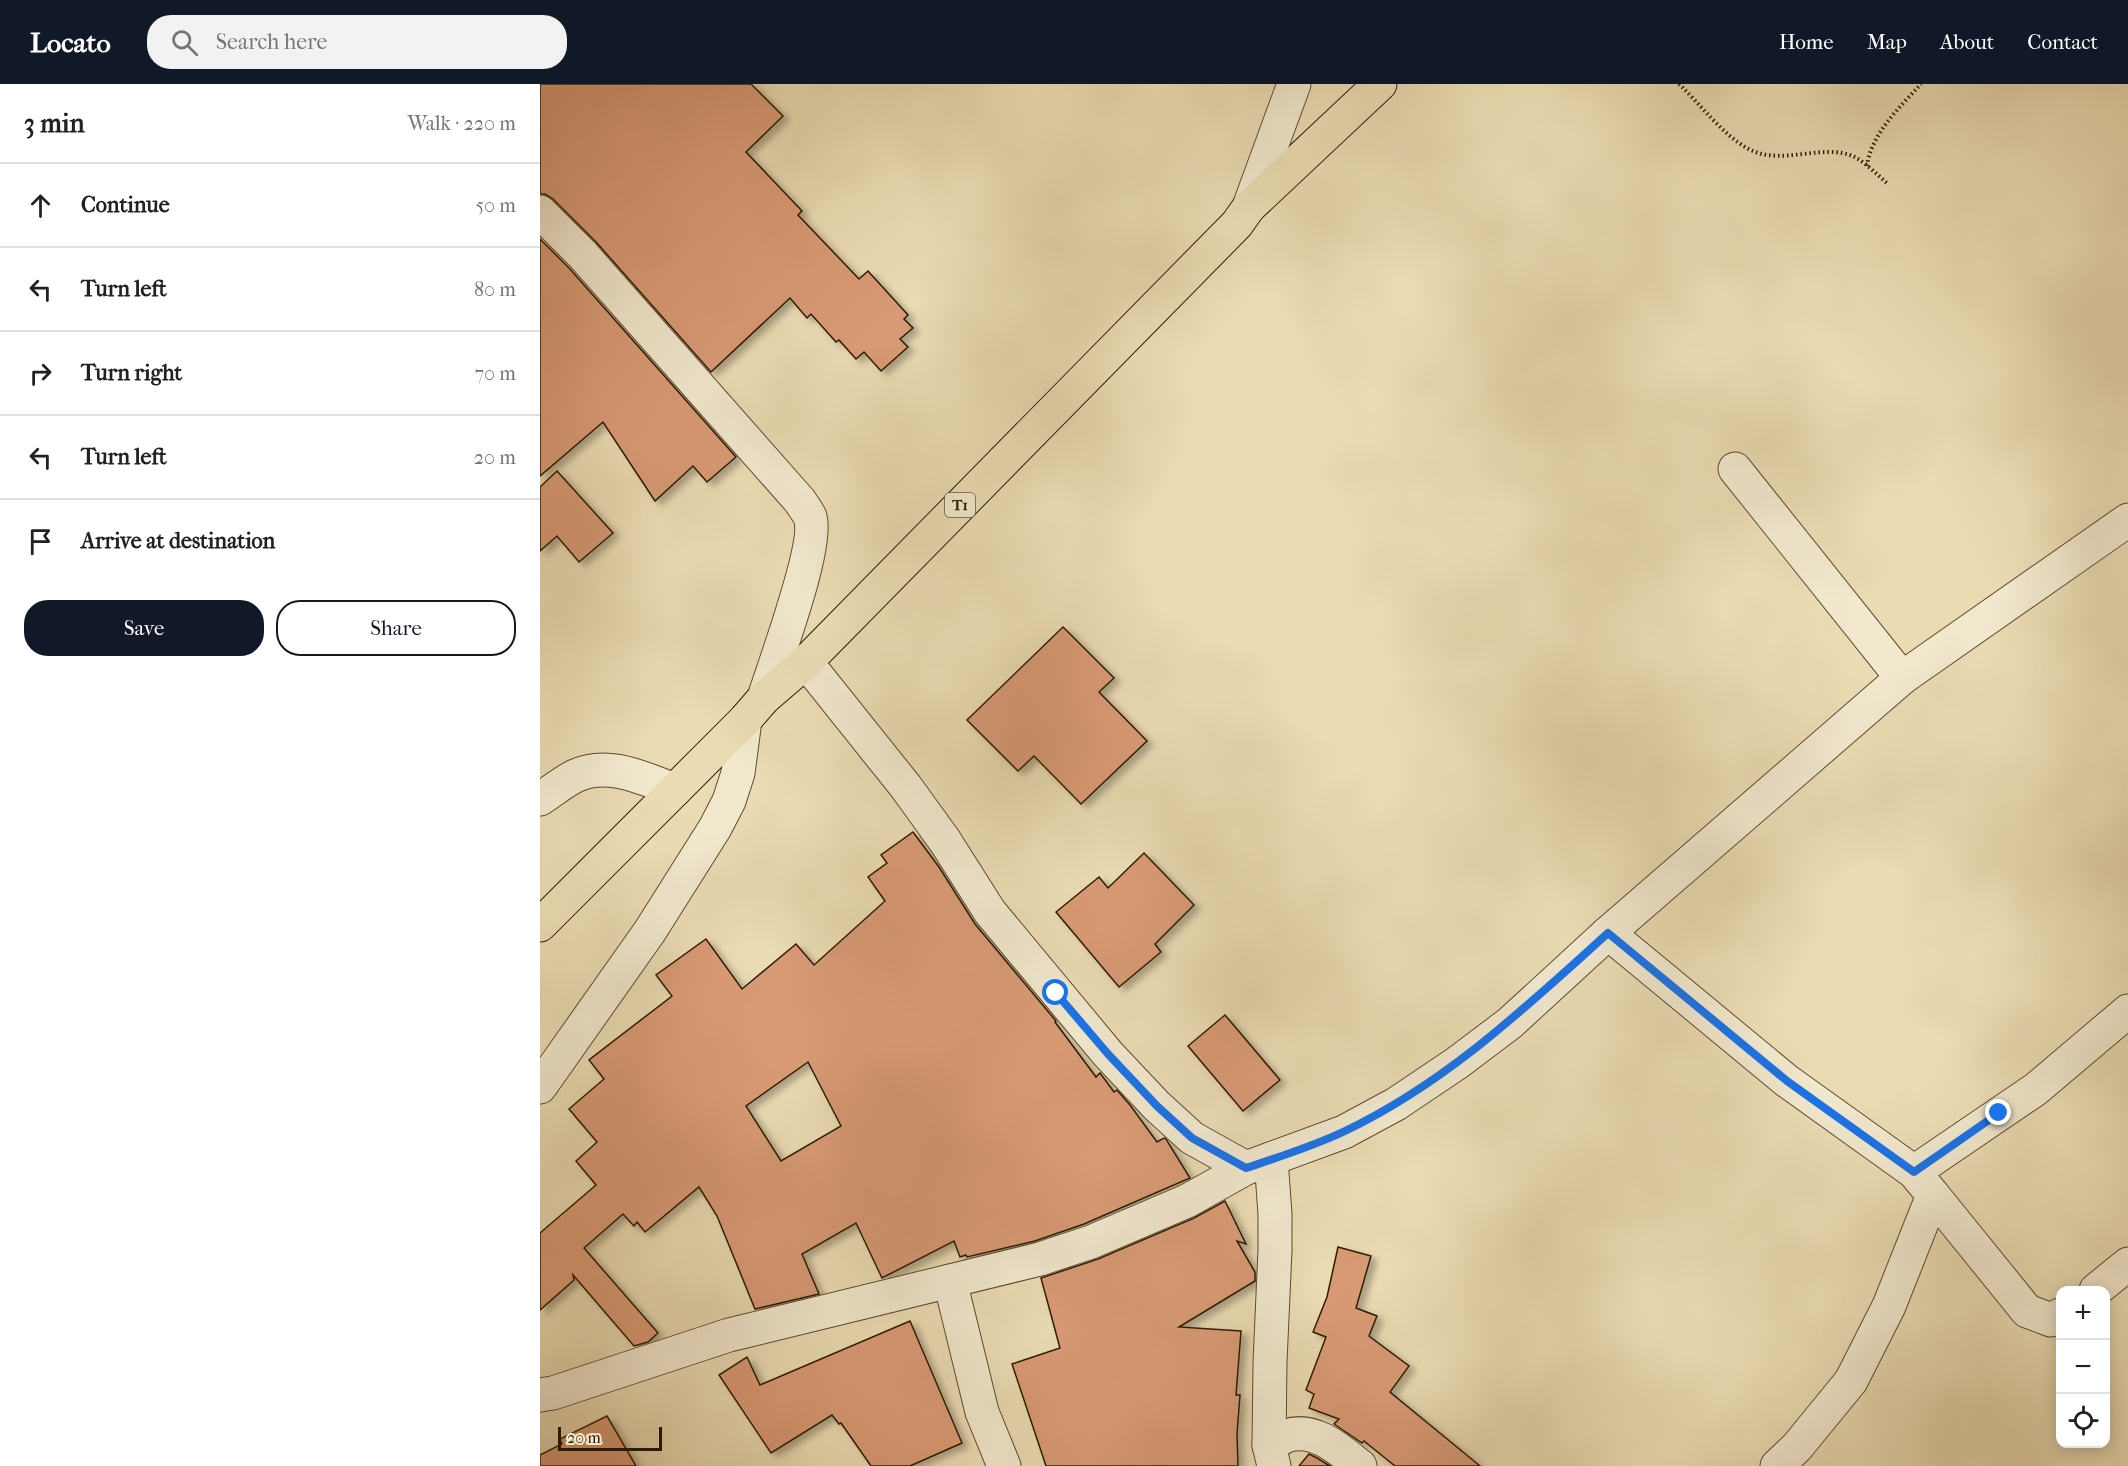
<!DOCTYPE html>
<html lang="en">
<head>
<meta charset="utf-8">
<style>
  body { margin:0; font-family:"IM FELL French Canon",serif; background:#f2f2f2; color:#202124 }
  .controls { position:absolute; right:18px; bottom:18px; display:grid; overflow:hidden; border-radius:12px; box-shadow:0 3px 15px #0003 }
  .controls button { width:54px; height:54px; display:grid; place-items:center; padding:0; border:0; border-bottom:2px solid #e0e0e0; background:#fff; color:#202124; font:30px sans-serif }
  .scale { position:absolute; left:18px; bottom:15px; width:104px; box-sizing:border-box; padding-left:6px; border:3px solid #2d1b02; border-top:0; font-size:16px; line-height:21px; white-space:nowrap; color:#2d1b02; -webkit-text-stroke:4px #f1e8ce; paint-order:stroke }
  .stop { position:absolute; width:18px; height:18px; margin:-14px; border:4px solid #1a73e8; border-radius:50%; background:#fff }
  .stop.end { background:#1a73e8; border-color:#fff; box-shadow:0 2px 6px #0008 }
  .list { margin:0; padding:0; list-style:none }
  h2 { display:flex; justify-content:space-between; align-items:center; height:78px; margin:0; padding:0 24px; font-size:26px }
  h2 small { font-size:20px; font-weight:400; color:#757577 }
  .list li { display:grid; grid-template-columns:39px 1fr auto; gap:18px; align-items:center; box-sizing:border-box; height:84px; padding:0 24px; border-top:2px solid #e0e0e0 }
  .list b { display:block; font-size:22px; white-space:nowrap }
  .list em { font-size:20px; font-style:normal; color:#757577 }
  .actions { display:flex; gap:12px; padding:18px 24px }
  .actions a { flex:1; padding:14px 0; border:2px solid #111827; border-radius:24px; text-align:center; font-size:21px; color:#111827 }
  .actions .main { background:#111827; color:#fff }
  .icon { flex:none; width:33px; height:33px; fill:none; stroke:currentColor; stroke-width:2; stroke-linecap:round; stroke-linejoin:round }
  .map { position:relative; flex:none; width:1588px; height:1382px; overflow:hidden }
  header { display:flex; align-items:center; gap:36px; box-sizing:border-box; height:84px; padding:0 30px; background:#111827; color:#fff }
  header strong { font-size:28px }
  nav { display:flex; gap:33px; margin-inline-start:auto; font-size:21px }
  .search { width:420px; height:54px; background:#f2f2f2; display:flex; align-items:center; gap:15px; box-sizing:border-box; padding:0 21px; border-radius:24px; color:#757577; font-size:22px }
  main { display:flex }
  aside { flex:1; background:#fff }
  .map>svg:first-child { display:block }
</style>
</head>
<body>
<header>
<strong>Locato</strong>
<div class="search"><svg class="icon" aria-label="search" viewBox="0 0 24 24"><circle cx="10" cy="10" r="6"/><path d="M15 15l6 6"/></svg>Search here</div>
<nav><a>Home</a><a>Map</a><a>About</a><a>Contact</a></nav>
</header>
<main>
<aside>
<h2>3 min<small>Walk · 220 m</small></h2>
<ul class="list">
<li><svg class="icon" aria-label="ahead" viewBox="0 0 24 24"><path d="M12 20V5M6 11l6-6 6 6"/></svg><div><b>Continue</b></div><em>50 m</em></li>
<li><svg class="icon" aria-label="left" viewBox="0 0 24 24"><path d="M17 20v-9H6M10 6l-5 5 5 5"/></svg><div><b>Turn left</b></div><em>80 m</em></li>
<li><svg class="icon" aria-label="right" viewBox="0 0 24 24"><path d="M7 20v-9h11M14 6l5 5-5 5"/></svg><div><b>Turn right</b></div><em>70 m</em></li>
<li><svg class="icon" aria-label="left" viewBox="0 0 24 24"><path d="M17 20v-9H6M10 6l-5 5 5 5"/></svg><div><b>Turn left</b></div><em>20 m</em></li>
<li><svg class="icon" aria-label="arrive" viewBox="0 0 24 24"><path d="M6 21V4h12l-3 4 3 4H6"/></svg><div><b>Arrive at destination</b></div></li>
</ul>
<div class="actions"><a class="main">Save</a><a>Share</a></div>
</aside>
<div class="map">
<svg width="1588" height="1382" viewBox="0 0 1588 1382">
  <defs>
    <filter id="shadow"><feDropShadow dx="6" dy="4" stdDeviation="3" flood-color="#0004"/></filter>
  </defs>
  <rect width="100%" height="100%" fill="#eadbb3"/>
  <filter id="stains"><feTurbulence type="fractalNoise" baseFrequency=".00333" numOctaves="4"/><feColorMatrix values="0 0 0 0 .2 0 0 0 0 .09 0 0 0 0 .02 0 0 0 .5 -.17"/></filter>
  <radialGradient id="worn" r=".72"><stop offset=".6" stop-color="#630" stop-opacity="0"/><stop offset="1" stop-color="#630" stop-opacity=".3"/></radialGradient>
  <g fill="#d89a74" stroke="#2d1b02" stroke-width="1.5" fill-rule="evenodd" filter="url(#shadow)">
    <path d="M0,0H211L243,32L206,68L262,127L258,131L319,195L328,187L368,231L364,235L373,244L360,255L368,263L341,287L324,268L316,275L299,256L296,258L271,230L267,234L250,214L171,288L56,158L13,115L5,110H0Z"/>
    <path d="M0,155L29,184L196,373L167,398L153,382L115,417L63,338L0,392Z"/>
    <path d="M17,387L73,449L39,478L17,452L0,467V403Z"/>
    <path d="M523,543L574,594L559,608L607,657L541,720L494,672L478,687L427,636Z"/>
    <path d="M373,748L399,783L435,840L516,937L515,938L556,993L560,989L574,1008L577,1006L590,1021L617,1058L624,1054L626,1055L650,1094L544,1140L495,1157L427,1173L426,1171L420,1173L414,1157L342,1194L316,1139L262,1170L279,1210L215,1225L177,1132L159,1103L105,1148L97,1138L94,1142L83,1130L44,1164L118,1249L108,1258L94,1262L33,1191L34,1196L0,1226V1149L56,1101L36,1077L57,1058L29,1025L64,995L49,976L132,912L116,891L166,855L202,905L256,860L274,881L345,817L328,793L347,779L341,771ZM268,978L301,1042L241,1077L206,1022Z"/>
    <path d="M604,769L654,821L615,860L621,868L579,903L516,828L559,793L568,804Z"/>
    <path d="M685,931L740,996L703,1027L648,962Z"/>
    <path d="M685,1117L706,1160L697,1157L715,1188V1197L639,1243L701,1247L696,1311H700L697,1350L698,1382H506L472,1280L520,1264L501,1194L558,1175L654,1134Z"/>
    <path d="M798,1163L831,1172L816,1224L837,1232L829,1252L869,1282L850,1308L940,1382H855L824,1357L822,1359L794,1340L799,1335L769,1324L774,1310L766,1306L786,1253L773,1248L787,1213Z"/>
    <path d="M370,1237L422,1359L370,1382H331L301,1339L299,1340L292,1331L231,1369L179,1291L207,1273L220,1301Z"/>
    <path d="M67,1332L96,1382H0V1371L22,1360L20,1355Z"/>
    <path d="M769,1370L777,1374L790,1382H759Z"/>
  </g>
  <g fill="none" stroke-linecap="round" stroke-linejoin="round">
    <defs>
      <g id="minor">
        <path d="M709,123L754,0"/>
        <path d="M0,128L43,171L260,417C263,422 268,428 270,433C280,460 234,581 224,614"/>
        <path d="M1195,385L1362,594"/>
        <path d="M266,578L366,703L405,757L450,828L568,970L617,1022L652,1054L706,1084L804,1048L856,1020L917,979L970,939L1068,849L1362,594L1588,436"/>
        <path d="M0,715C11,708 23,698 35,692C68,676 104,695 135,706"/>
        <path d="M1068,849L1247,997L1374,1088L1393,1111L1349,1222L1311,1297L1257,1363L1237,1382"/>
        <path d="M0,1003L110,847L175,744L189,717L198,689L205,636"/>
        <path d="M731,1075L735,1130V1166L730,1278L729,1361L734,1382"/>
        <path d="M1374,1088L1496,1005L1588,927"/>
        <path d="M1393,1111L1487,1227L1511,1236L1520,1231"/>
        <path d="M410,1197L442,1328L464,1382"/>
        <path d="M1556,1206L1588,1180"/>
        <path d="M0,1311L13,1309L189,1251L500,1175L551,1158L647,1117L706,1084"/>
        <path d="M729,1361C734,1358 740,1355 746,1352C774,1342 800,1366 820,1382"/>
      </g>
      <path id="highway" d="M0,841L205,636L224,614L266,578L697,140L709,123L840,0"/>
    </defs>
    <use href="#minor" stroke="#5c4b2e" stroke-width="35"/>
    <use href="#highway" stroke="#2d1b02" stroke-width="35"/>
    <g stroke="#2d1b02" stroke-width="4" stroke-dasharray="1.5 3" stroke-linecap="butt">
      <path d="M1139,0C1160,20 1182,50 1207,64C1238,82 1274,62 1307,70C1322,74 1336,90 1348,100"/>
      <path d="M1327,82C1331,50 1360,23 1381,0"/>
    </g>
    <use href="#minor" stroke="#f1e8ce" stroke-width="33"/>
    <use href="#highway" stroke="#eadbb3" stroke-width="33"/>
  </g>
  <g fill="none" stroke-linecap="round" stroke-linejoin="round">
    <path stroke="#1a73e8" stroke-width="8" d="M516,909L568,970L617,1022L652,1054L706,1084C739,1073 774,1062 805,1047C906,999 986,923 1068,849L1247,997L1374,1088L1459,1029"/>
  </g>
  <g text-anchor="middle" stroke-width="4.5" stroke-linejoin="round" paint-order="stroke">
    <rect fill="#f1e8ce" stroke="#68583f" stroke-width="1.5" x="405" y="409" width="30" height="24" rx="4.5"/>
    <g font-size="15" font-weight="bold" fill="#2d1b02">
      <text x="420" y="426">T1</text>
    </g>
  </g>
  <rect width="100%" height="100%" filter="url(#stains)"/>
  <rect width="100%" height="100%" fill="url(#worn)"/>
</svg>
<div class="controls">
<button>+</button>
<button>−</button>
<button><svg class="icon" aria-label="locate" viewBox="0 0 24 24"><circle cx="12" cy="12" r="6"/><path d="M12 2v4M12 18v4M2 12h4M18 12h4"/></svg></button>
</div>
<div class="scale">20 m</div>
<div class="stop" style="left:516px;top:909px"></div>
<div class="stop end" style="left:1459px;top:1029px"></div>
</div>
</main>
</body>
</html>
